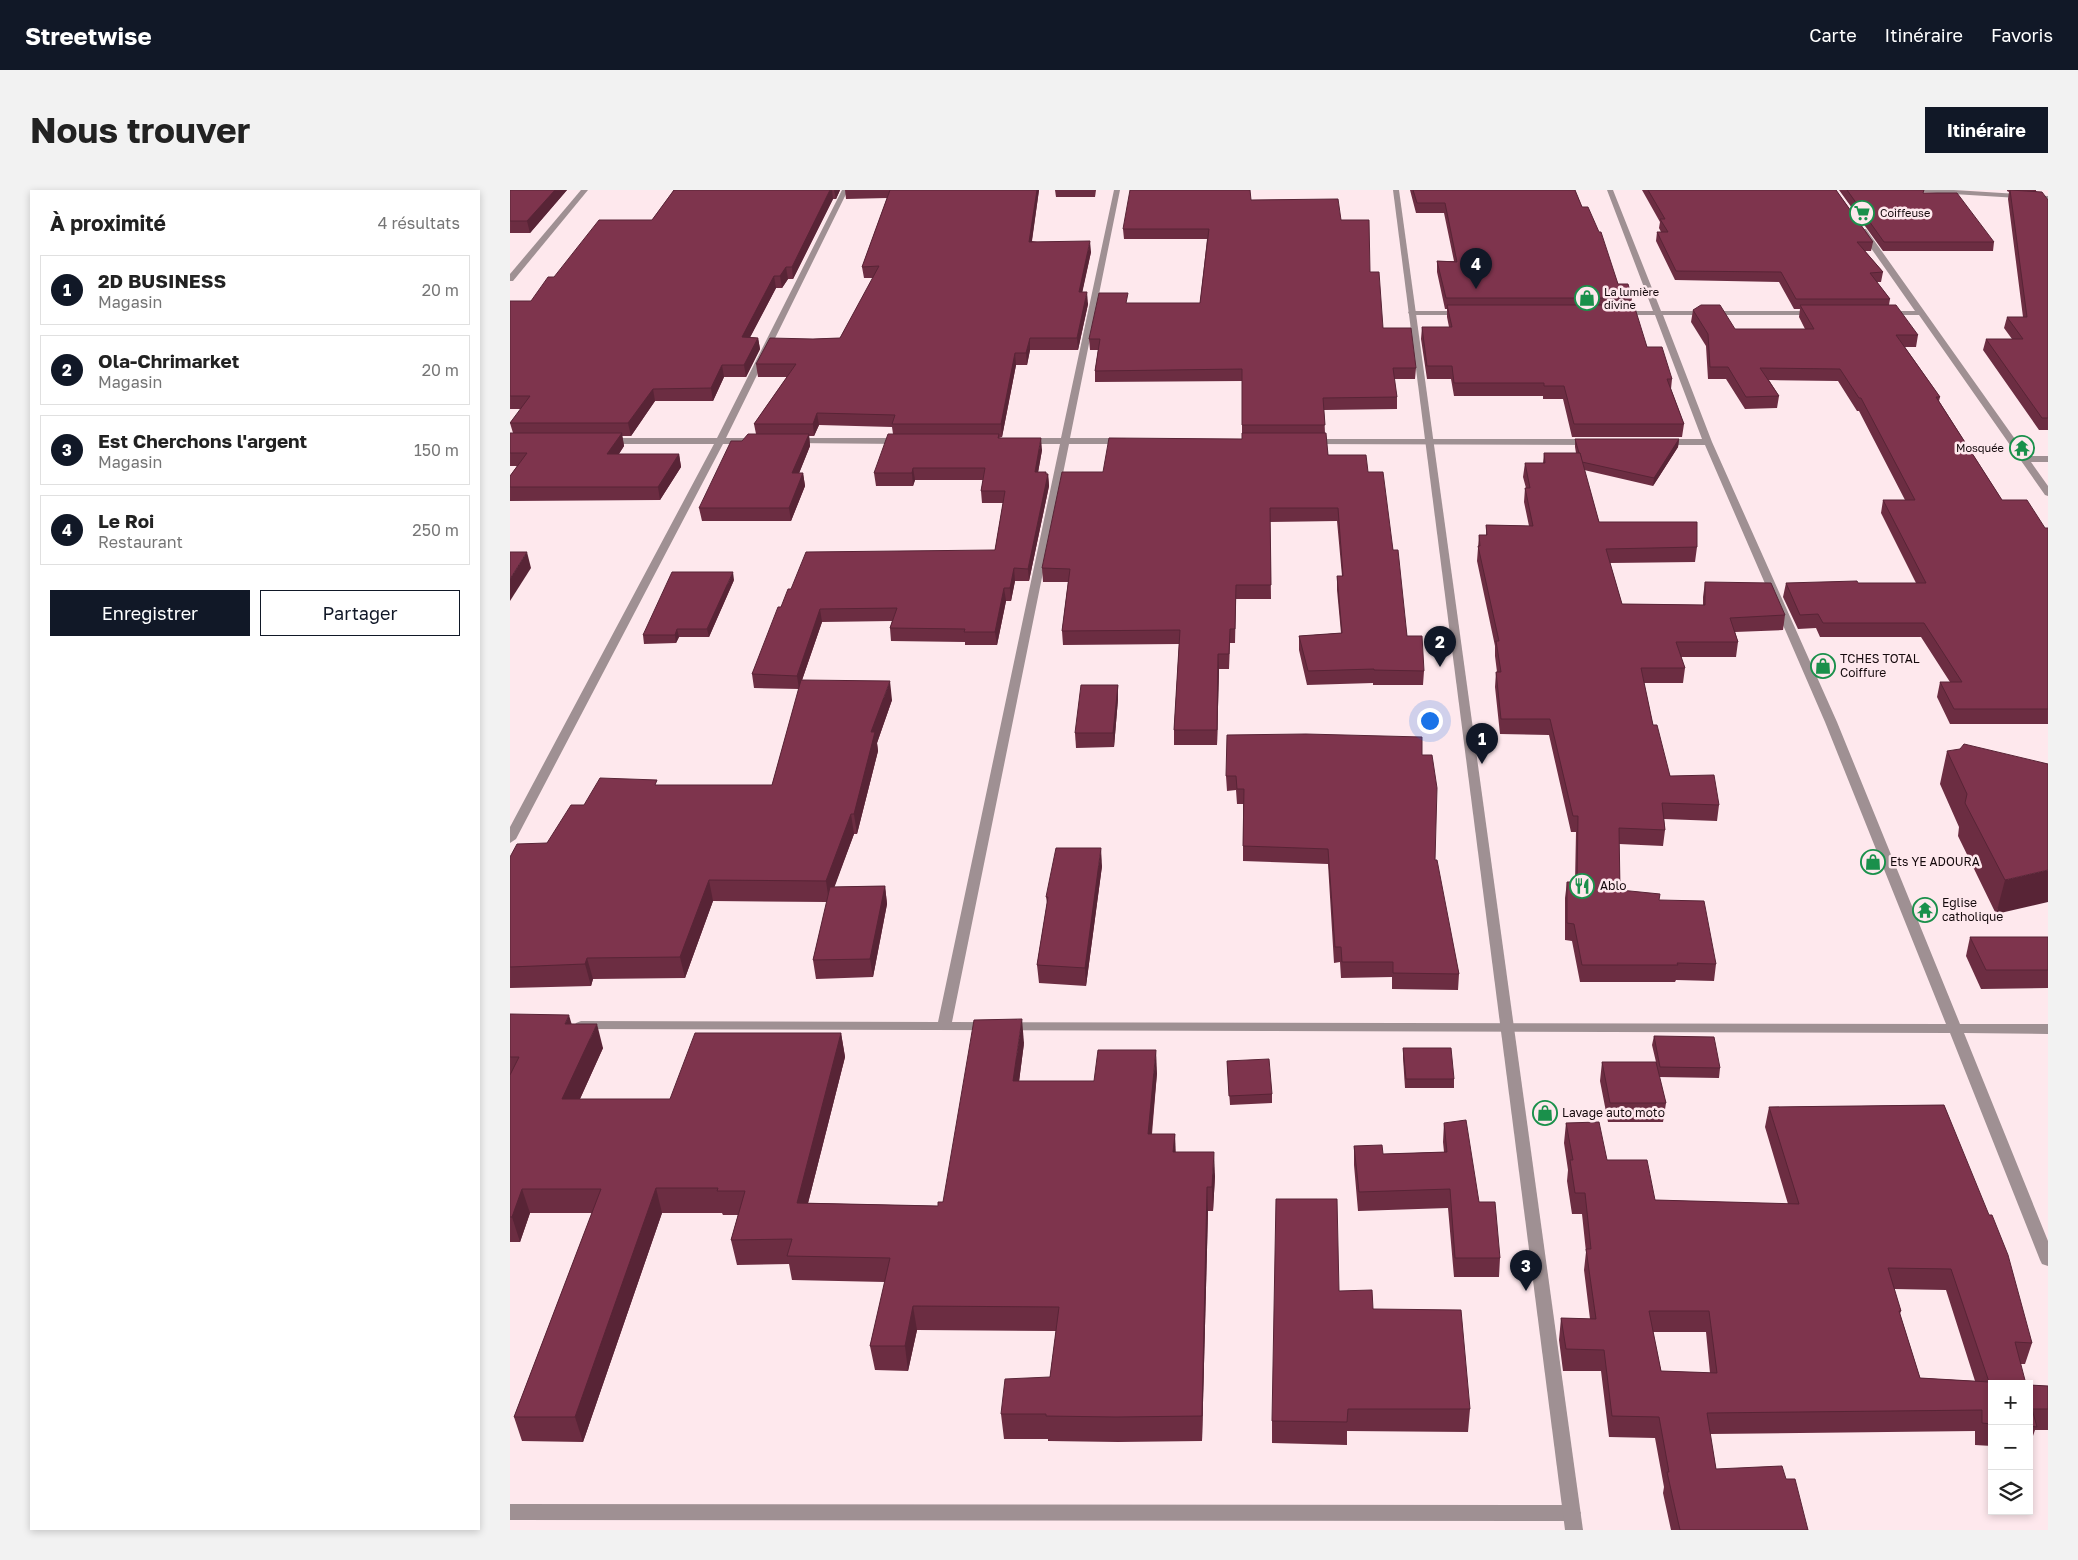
<!DOCTYPE html>
<html lang="fr">
<head>
<meta charset="utf-8">
<style>
  body { margin:0; font-family:"Golos Text",sans-serif; background:#f2f2f2; color:#222 }
  .controls { position:absolute; right:15px; bottom:15px; display:grid; overflow:hidden; border-radius:0px; box-shadow:0 2px 8px #0003 }
  .controls button { width:45px; height:45px; display:grid; place-items:center; padding:0; border:0; border-bottom:1px solid #e0e0e0; background:#fff; color:#222; font:25px sans-serif }
  .you { position:absolute; left:919px; top:530px; width:18px; height:18px; margin:-12px; border:4px solid #fff; border-radius:50%; background:#1a73e8; box-shadow:0 0 0 8px #1a73e833 }
  .badge { display:grid; place-items:center; width:32px; height:32px; border-radius:50%; background:#111827; color:#fff; font-size:16px; font-weight:700 }
  .pin { position:absolute; translate:-50% -41px; filter:drop-shadow(0 1px 2px #0008) }
  .pin::after { content:''; position:absolute; top:26px; width:18px; height:15px; background:inherit; clip-path:polygon(0 0,100% 0,50% 100%) }
  .list { margin:0; padding:0; list-style:none }
  h2 { display:flex; justify-content:space-between; align-items:center; height:65px; margin:0; padding:0 20px; font-size:21px }
  h2 small { font-size:16px; font-weight:400; color:#767676 }
  .list li { display:grid; grid-template-columns:32px 1fr auto; gap:15px; align-items:center; box-sizing:border-box; height:70px; margin:0 10px 10px; padding:0 10px; border:1px solid #e0e0e0; border-radius:0px }
  .list b { display:block; font-size:19px; white-space:nowrap }
  .list p { margin:0; font-size:16px; white-space:nowrap; color:#767676 }
  .list em { font-size:16px; font-style:normal; color:#767676 }
  .actions { display:flex; gap:10px; padding:15px 20px }
  .actions a { flex:1; padding:11px 0; border:1px solid #111827; border-radius:0px; text-align:center; font-size:18px; color:#111827 }
  .actions .main { background:#111827; color:#fff }
  .icon { flex:none; width:28px; height:28px; fill:none; stroke:currentColor; stroke-width:2; stroke-linecap:round; stroke-linejoin:round }
  .map { position:relative; flex:none; width:1538px; height:1340px; overflow:hidden; border-radius:0px }
  header { display:flex; align-items:center; gap:30px; box-sizing:border-box; height:70px; padding:0 25px; background:#111827; color:#fff }
  header strong { font-size:24px }
  nav { display:flex; gap:28px; margin-inline-start:auto; font-size:18px }
  .intro { display:flex; align-items:center; justify-content:space-between; box-sizing:border-box; height:120px; padding:0 30px }
  h1 { margin:0; font-size:35px }
  .button { padding:12px 22px; border-radius:0px; background:#111827; color:#fff; font-size:18px; font-weight:700 }
  main { display:flex; gap:30px; padding:0 30px }
  aside { flex:1; background:#fff; border-radius:0px; box-shadow:0 2px 8px #0003 }
  .map>svg:first-child { display:block }
</style>
</head>
<body>
<header>
<strong>Streetwise</strong>
<nav><a>Carte</a><a>Itinéraire</a><a>Favoris</a></nav>
</header>
<div class="intro"><h1>Nous trouver</h1><a class="button">Itinéraire</a></div>
<main>
<aside>
<h2>À proximité<small>4 résultats</small></h2>
<ul class="list">
<li><span class="badge">1</span><div><b>2D BUSINESS</b><p>Magasin</p></div><em>20 m</em></li>
<li><span class="badge">2</span><div><b>Ola-Chrimarket</b><p>Magasin</p></div><em>20 m</em></li>
<li><span class="badge">3</span><div><b>Est Cherchons l'argent</b><p>Magasin</p></div><em>150 m</em></li>
<li><span class="badge">4</span><div><b>Le Roi</b><p>Restaurant</p></div><em>250 m</em></li>
</ul>
<div class="actions"><a class="main">Enregistrer</a><a>Partager</a></div>
</aside>
<div class="map">
<svg width="1538" height="1340" viewBox="0 0 1538 1340">
  <rect width="100%" height="100%" fill="#fee8ed"/>
  <g fill="none" stroke-linecap="round" stroke-linejoin="round">
    <g fill="#9f9093" fill-rule="evenodd">
      <path d="M71,0H78L3,91H0V84Z"/>
      <path d="M332,0H338L216,248H250L254,251L250,254H213L6,649L0,653V637L204,254H97L93,251L97,248H207Z"/>
      <path d="M604,0H610L560,248H615L619,251L615,254H559L442,832L1436,834L1315,532L1195,255H1152L1148,252L1152,249H1192L1145,125H1110L1106,123L1110,121H1143L1097,0H1103L1151,121H1305L1309,123L1305,125H1153L1202,252L1327,532L1450,834H1538V844L1454,843L1538,1051V1076L1532,1074L1530,1070L1440,843L66,839L64,836L66,833L71,831L428,832L550,254H515L511,251L515,248H551Z"/>
      <path d="M1408,0H1444L1538,6V10L1411,2Z"/>
      <path d="M1350,39H1356L1517,266H1538V272H1521L1538,296V306L1535,305L1409,125H1372V121H1405L1349,41Z"/>
      <path d="M899,121H952L956,123L952,125H902L898,123Z"/>
      <path d="M282,248H392L396,251L392,254L279,253L278,251Z"/>
      <path d="M800,249H1082L1086,252L1082,255L797,254L796,252Z"/>
      <path d="M0,1314L1062,1315L1068,1318L1071,1323L1068,1328L1062,1331L0,1330Z"/>
    </g>
    <path fill="#9f9093" fill-rule="evenodd" d="M883,0H889L1073,1340H1055Z"/>
  </g>
  <g fill="#6c2d42" fill-rule="evenodd">
    <path d="M0,0H57L20,43H0Z"/>
    <path d="M164,0H330L326,9H323L283,89H278L272,98H266L240,147L248,148L250,159L236,187H214L203,211H145L121,246H112L114,256L109,264H169L171,277L150,310L0,311V286L7,276H0V243H3L0,233L11,219H0V111H21L44,87L142,30Z"/>
    <path d="M335,0H529L522,51L581,62L572,102L578,114L568,160H520L517,175H506L492,247L489,248L532,260L528,282L538,284L539,296L519,391H505L501,411H496L487,455H455V452L381,451L380,438L382,431L312,432L292,490L382,510L367,553L368,561L347,644H344L324,697L375,696L377,714L363,787L306,789L303,770L317,712L203,711L175,788L83,789L81,796L0,798V667L37,653L74,615L148,595H262L289,499L244,498L242,484L271,417L281,399L485,360L493,313H472L471,301L473,290H405L403,296H366L364,283L383,244L382,237L309,235L304,246H299L300,256L289,283H293L295,296L281,331H192L189,318L232,251L246,244L244,234L277,187H248L246,174L303,149L330,148L363,88H354L352,77L377,8L336,9Z"/>
    <path d="M545,0H586L585,7H546Z"/>
    <path d="M900,0H1065L1072,17L1108,94L1122,108L1121,115L1137,157L1162,189L1161,199L1174,234L1172,247H1062L1053,209H1033V206H944L941,189H917L911,149L912,137H939L937,127V119H935L927,82V71H944L934,23H906Z"/>
    <path d="M1132,0H1326L1363,52L1361,61H1355L1373,82L1371,92H1367L1380,109L1379,115L1408,145L1406,157H1395L1430,207L1429,211L1492,310L1535,338H1538V534H1440L1427,507L1430,492H1440L1411,447H1310L1306,438L1288,439L1273,407L1276,393H1406L1371,323L1373,310H1395L1349,221H1347L1328,191L1259,190L1269,206L1267,218L1235,219L1216,189H1198L1196,156L1181,132L1183,120L1225,139H1295L1289,127L1290,119H1284L1269,92L1165,90L1146,51L1147,42H1151L1149,38L1150,32Z"/>
    <path d="M1329,0H1414L1413,3L1484,52L1483,61H1373Z"/>
    <path d="M1497,0H1526V1L1538,10V240H1529L1473,160L1476,149H1502L1494,138L1497,127H1513L1498,9L1499,2L1497,1Z"/>
    <path d="M741,10L831,30L860,82L873,138L906,178L905,189H884L887,207V219L814,220L815,243L818,265L858,282L883,360L897,446L914,481L913,495H863V493L797,495L789,460V446L831,443L827,400V386H832L827,331L760,332L761,409H726L725,453H720L719,479H709L707,555H664V540L669,454L553,455L552,441L558,392H533L532,378L593,282L732,249V191L585,192V181L588,160H580L579,149L618,113H690L697,49H614L613,39Z"/>
    <path d="M1065,249H1169L1168,257L1143,296L1074,280L1089,332L1187,357L1185,372L1100,373L1112,414L1193,415V407L1195,392L1275,425L1273,440L1225,442L1228,452L1226,467H1171L1175,478L1173,493H1134L1143,535L1160,586L1209,615L1207,631L1154,629L1155,640L1153,656L1109,654L1110,700L1149,710L1206,774L1204,791L1166,790L1165,792H1070L1062,751L1055,750V708L1057,692H1065L1066,642H1061L1039,545L990,544L985,497L986,482H987L985,466V456L967,371L969,345H976V335L1019,336L1014,312L1015,298H1016L1013,287L1015,273H1033L1034,263H1066L1065,257Z"/>
    <path d="M224,390L199,447H169L166,453L134,454L133,445Z"/>
    <path d="M608,495V509L604,557L566,558L565,543Z"/>
    <path d="M1437,561L1538,574L1486,724L1448,646L1449,637L1430,594Z"/>
    <path d="M912,565L925,670L949,784L948,800L882,799V787L831,788L830,772L824,773L818,674L733,671V614H727L726,600L717,601L716,586Z"/>
    <path d="M592,676L576,796L529,793L527,775L537,713L536,707Z"/>
    <path d="M1460,747H1538V798L1471,799L1456,766Z"/>
    <path d="M0,824L62,834L93,858L70,909H160L331,843L335,867L298,1013L428,1016L433,1012L514,853L509,891H584L647,883L642,944H665V962L705,986L703,1021H698L692,1251L608,1252L538,1251V1249H494L491,1224L540,1187L546,1141L407,1140L398,1181L365,1180L360,1156L375,1092L282,1090L279,1074L227,1075L221,1050L228,1025H213L212,1023H152L73,1252L12,1251L4,1227L82,1023H20L10,1052H0Z"/>
    <path d="M1144,846L1210,878L1209,888L1149,887L1156,913L1153,932H1098L1090,891L1092,872H1146L1142,855Z"/>
    <path d="M893,858L944,889V898H895L893,868Z"/>
    <path d="M717,871L762,904V913L720,915Z"/>
    <path d="M1434,915L1522,1153L1515,1174H1510L1482,1194V1256L1465,1255V1241L1200,1244L1206,1279L1276,1289L1298,1340H1161L1153,1303L1154,1297L1145,1248L1099,1247L1091,1181H1053L1049,1150L1051,1128L1080,1129L1074,1080L1076,1062L1072,1024H1062L1057,991L1058,980L1054,953L1056,933L1097,970L1145,1010L1278,1014L1255,937L1259,917ZM1384,1099L1436,1100L1465,1191L1410,1188L1390,1124L1391,1121ZM1143,1142H1196L1200,1183L1151,1181Z"/>
    <path d="M934,933L969,1012L990,1068L989,1087H944L938,1018L848,1021L844,975V956L873,964L934,962L933,952Z"/>
    <path d="M829,1101L863,1119L960,1219L958,1242L837,1241V1255L762,1253V1231Z"/>
    <path d="M1519,1195L1538,1196V1240H1525L1519,1258Z"/>
  </g>
  <g fill="#582436">
    <path d="M45,0H57L20,43L17,31Z"/>
    <path d="M320,0H322L323,9L283,89L282,77Z"/>
    <path d="M324,0H330L326,9Z"/>
    <path d="M527,0H529L520,63L519,52Z"/>
    <path d="M580,51L581,62L570,113L569,102Z"/>
    <path d="M276,77L278,89L272,98L270,86Z"/>
    <path d="M264,86L266,98L234,159L232,147Z"/>
    <path d="M577,102L578,114L568,160L567,148Z"/>
    <path d="M248,148L250,159L236,187L234,175Z"/>
    <path d="M520,148V160L517,175L516,163Z"/>
    <path d="M505,163L506,175L492,247L491,234Z"/>
    <path d="M212,175L214,187L203,211L201,198Z"/>
    <path d="M143,199L145,211L121,246L118,233Z"/>
    <path d="M307,223L309,235L304,246L303,234Z"/>
    <path d="M112,243L114,256L100,277L97,264Z"/>
    <path d="M299,244L300,256L284,296L282,283Z"/>
    <path d="M531,248L532,260L526,294L525,282Z"/>
    <path d="M1169,249L1168,257L1143,296L1144,288Z"/>
    <path d="M169,264L171,277L150,310L148,297Z"/>
    <path d="M403,278L405,290L403,296L402,283Z"/>
    <path d="M293,283L295,296L281,331L279,318Z"/>
    <path d="M538,284L539,296L519,391L518,379Z"/>
    <path d="M17,362L21,378L0,411V389Z"/>
    <path d="M504,378L505,391L501,411L500,398Z"/>
    <path d="M223,382L224,390L199,447L197,439Z"/>
    <path d="M494,398L496,411L487,455L485,442Z"/>
    <path d="M310,419L312,432L289,499L287,486Z"/>
    <path d="M167,439L169,447L166,453L165,445Z"/>
    <path d="M708,464L709,479L707,555V540Z"/>
    <path d="M380,491L382,510L367,553L368,561L347,644L344,624L361,542Z"/>
    <path d="M608,495V509L604,557L603,543Z"/>
    <path d="M341,624L344,644L319,712L316,691Z"/>
    <path d="M591,658L592,676L576,796L575,778Z"/>
    <path d="M1538,680V712L1486,724L1495,690Z"/>
    <path d="M199,690L203,711L175,788L170,767Z"/>
    <path d="M375,696L377,714L363,787L360,769Z"/>
    <path d="M77,768L83,789L81,796L75,774Z"/>
    <path d="M59,825L66,849L55,834Z"/>
    <path d="M512,829L514,853L506,915L503,891Z"/>
    <path d="M87,834L93,858L59,933L52,909Z"/>
    <path d="M331,843L335,867L292,1037L287,1013Z"/>
    <path d="M646,860L647,883L639,968L638,944Z"/>
    <path d="M665,944L666,968L663,962Z"/>
    <path d="M704,962L705,986L703,1021L702,997Z"/>
    <path d="M697,997L698,1021L692,1251V1226Z"/>
    <path d="M146,998L152,1023L73,1252L65,1227Z"/>
    <path d="M12,999L20,1023L10,1052L2,1027Z"/>
    <path d="M403,1116L407,1140L398,1181L395,1156Z"/>
  </g>
  <g fill="#7e344d" stroke="#582436" fill-rule="evenodd">
    <path d="M0,0H45L17,31H0Z"/>
    <path d="M164,0H320L282,77H276L270,86H264L232,147L248,148L234,175H212L201,198L143,199L118,233H0L20,206H0V111H21L38,87H44L89,30H142Z"/>
    <path d="M380,0H527L519,52L580,51L569,102H577L567,148H520L516,163H505L491,234H382L385,225L307,223L303,234H244L286,174H246L260,148L303,149L330,148L369,76L352,77Z"/>
    <path d="M620,0H740L741,10L828,9L831,30H859L860,82H869L873,138H901L906,178H883L887,207L813,208L815,235H732V179L585,181L590,149H579L589,103H618L616,113H690L699,39H613Z"/>
    <path d="M903,0H1065L1072,17H1078L1089,42H1091L1108,94H1118L1122,108H936L927,71L947,72L935,13H907Z"/>
    <path d="M1138,0H1326L1363,52H1347L1373,82L1360,83L1380,109H1286L1271,82L1166,81L1147,42H1158L1150,29H1155Z"/>
    <path d="M1337,0H1414L1413,3H1447L1484,52H1374Z"/>
    <path d="M1500,0L1532,2L1538,10V228H1532L1476,149H1513L1497,127H1517Z"/>
    <path d="M937,115H1124L1137,157H1152L1162,189H1157L1174,234H1064L1054,196H1034V193H944L942,176H917L912,137H942Z"/>
    <path d="M1191,115H1210L1225,139H1304L1290,115H1386L1408,145H1386L1430,207H1426L1492,310H1517L1535,338H1538V519H1444L1430,492H1452L1414,433H1313L1308,424L1290,425L1276,393L1347,391L1348,393H1416L1373,310H1405L1351,208H1349L1330,179L1250,178L1269,206L1236,207L1218,177H1200L1198,144L1183,120Z"/>
    <path d="M0,243H112L97,264H169L148,297H0V286L17,263H0Z"/>
    <path d="M732,243H816L818,265H856L858,282H873L883,360H888L897,446H912L914,481L864,480V479L798,481L789,446L832,443L827,386H833L828,318H760L761,395H726L725,439H720L719,464H708L707,540H664L670,440L552,441L560,379L532,378L552,282H593L599,248L732,249Z"/>
    <path d="M238,244H299L282,283H293L279,318H189L221,251H232Z"/>
    <path d="M378,244H489L488,248H531L525,282H536V284H538L518,379L504,378L500,398H494L485,442H454L455,439L380,438L387,418L310,419L287,486L242,484L268,417H271L278,399H281L296,362L485,360L495,301H471L475,278H403L402,283H364Z"/>
    <path d="M1065,249H1169L1144,288L1072,272L1070,263H1069Z"/>
    <path d="M1034,263H1070L1089,332H1187V357L1096,359L1112,414L1195,415V392L1261,393L1275,425L1220,428L1228,452H1166L1175,478H1131L1143,535H1147L1160,586L1204,585L1209,615L1152,613L1155,640L1109,638L1110,700L1150,704L1149,710L1194,711L1206,774L1167,773L1168,775H1072L1064,734L1057,733V692H1067L1068,626H1063L1040,529H991L986,482H991L986,451H989L968,356H970L969,345H977L976,335L1023,336L1015,298H1020L1015,273H1035Z"/>
    <path d="M0,362H17L0,389Z"/>
    <path d="M162,382H223L197,439H167L165,445H133Z"/>
    <path d="M291,490L380,491L361,542H365L344,624H341L316,691L199,690L170,767L77,768L75,774L0,777V667L7,654L37,653L61,615H74L90,588L147,590L145,595H262Z"/>
    <path d="M571,495H608L603,543H565Z"/>
    <path d="M796,544L912,547V565H922L927,598L925,670H927L949,784L883,783V772H832L831,757H825L818,659L733,656L734,599H727L726,586H716L717,545Z"/>
    <path d="M1454,554L1538,574V680L1495,690L1455,613L1457,604L1437,561L1450,559Z"/>
    <path d="M546,658H591L575,778L527,775L538,707H536Z"/>
    <path d="M375,696L360,769L303,770L320,697Z"/>
    <path d="M1460,747H1538V780H1476Z"/>
    <path d="M0,824L59,825L55,834H87L52,909H160L185,843H331L287,1013L428,1016V1012H433L464,830L512,829L503,891H584L588,860H646L638,944H665L663,962H704L702,997H697L692,1226L606,1227L536,1226V1224H491L495,1189L540,1187L549,1117L403,1116L395,1156H360L380,1068L277,1066L282,1049L221,1050L235,1001H207L208,998H146L65,1227H4L91,999H12L2,1027H0V885L9,867H0Z"/>
    <path d="M1144,846L1204,847L1210,878L1150,877Z"/>
    <path d="M893,858H941L944,889H896Z"/>
    <path d="M759,869L762,904L719,906L717,871Z"/>
    <path d="M1092,872H1146L1156,913H1100Z"/>
    <path d="M1434,915L1479,1025H1482L1498,1065L1522,1153L1505,1152L1516,1194H1482V1234L1472,1233V1220L1197,1223L1206,1279L1272,1276L1276,1289H1285L1298,1340H1170L1157,1282H1159L1149,1227L1102,1226L1094,1160L1056,1159L1051,1128L1086,1129L1076,1059H1081L1075,1003H1065L1060,970H1063L1056,933L1089,932L1097,970H1137L1145,1010L1289,1014L1259,917ZM1378,1078L1441,1079L1479,1192L1410,1188L1389,1121H1391ZM1139,1121H1199L1207,1183L1151,1181Z"/>
    <path d="M956,930L969,1012H985L990,1068H945L940,999L849,1002L844,956L872,955L873,964L937,962L934,933Z"/>
    <path d="M766,1009H827L829,1101L862,1100L863,1119L951,1120L960,1219H838L837,1232L762,1231Z"/>
    <path d="M1519,1195L1538,1196V1219H1522L1527,1237L1519,1236Z"/>
  </g>
  <defs>
    <symbol id="supermarket-ring" viewBox="-11 -11 22 22"><circle r="9.5" fill="#fee8ed" stroke="#1a904b" stroke-width="1.5"/><path d="M-6-5.5h2.5l.6 2H6L4.5 2H-2.5L-4.4-4H-6ZM-1.5 3.2a1.3 1.3 0 1 0 .1 0ZM3 3.2a1.3 1.3 0 1 0 .1 0Z" fill="#1a904b"/></symbol>
    <symbol id="shop-ring" viewBox="-11 -11 22 22"><circle r="9.5" fill="#fee8ed" stroke="#1a904b" stroke-width="1.5"/><path d="M-5-2.5h2.3a2.7 3.5 0 0 1 5.4 0H5L5.5 6h-11ZM-1.5-2.5h3a1.5 2.3 0 0 0-3 0Z" fill="#1a904b"/></symbol>
    <symbol id="temple-ring" viewBox="-11 -11 22 22"><circle r="9.5" fill="#fee8ed" stroke="#1a904b" stroke-width="1.5"/><path d="M0-6L5-2H3V0L6.5 2.5H4V6H1.5V3h-3V6H-4V2.5H-6.5L-3 0V-2H-5Z" fill="#1a904b"/></symbol>
    <symbol id="restaurant-ring" viewBox="-11 -11 22 22"><circle r="9.5" fill="#fee8ed" stroke="#1a904b" stroke-width="1.5"/><path d="M-5-6h1v4h1v-4h1v4h1v-4h1v5L-1.5 .5V6h-2V.5L-5-1ZM5-6V6H3V1.5H1.5Q1.5-4 5-6Z" fill="#1a904b"/></symbol>
  </defs>
  <g fill-rule="evenodd">
    <use href="#supermarket-ring" x="1338" y="9" width="28" height="28"/>
    <use href="#shop-ring" x="1063" y="94" width="28" height="28"/>
    <use href="#temple-ring" x="1498" y="244" width="28" height="28"/>
    <use href="#shop-ring" x="1299" y="462" width="28" height="28"/>
    <use href="#shop-ring" x="1349" y="658" width="28" height="28"/>
    <use href="#restaurant-ring" x="1058" y="682" width="28" height="28"/>
    <use href="#temple-ring" x="1401" y="706" width="28" height="28"/>
    <use href="#shop-ring" x="1021" y="909" width="28" height="28"/>
  </g>
  <g text-anchor="middle" stroke-width="5" stroke-linejoin="round" paint-order="stroke">
    <g font-size="11" fill="#150a0d" stroke="#fee8ed" text-anchor="start">
      <text x="1370" y="27">Coiffeuse</text>
      <text x="1094" y="106">La lumière<tspan x="1094" dy="13">divine</tspan></text>
      <text x="1494" y="262" text-anchor="end">Mosquée</text>
    </g>
    <g font-size="12" fill="#150a0d" stroke="#fee8ed" text-anchor="start">
      <text x="1330" y="473">TCHES TOTAL<tspan x="1330" dy="14">Coiffure</tspan></text>
      <text x="1380" y="676">Ets YE ADOURA</text>
      <text x="1090" y="700">Ablo</text>
      <text x="1432" y="717">Eglise<tspan x="1432" dy="14">catholique</tspan></text>
      <text x="1052" y="927">Lavage auto moto</text>
    </g>
  </g>
</svg>
<div class="controls">
<button>+</button>
<button>−</button>
<button><svg class="icon" aria-label="layers" viewBox="0 0 24 24"><path d="M12 4l9 5-9 5-9-5zM3 14l9 5 9-5"/></svg></button>
</div>
<div class="you"></div>
<div class="pin badge" style="left:972px;top:574px">1</div>
<div class="pin badge" style="left:930px;top:477px">2</div>
<div class="pin badge" style="left:1016px;top:1101px">3</div>
<div class="pin badge" style="left:966px;top:99px">4</div>
</div>
</main>
</body>
</html>
